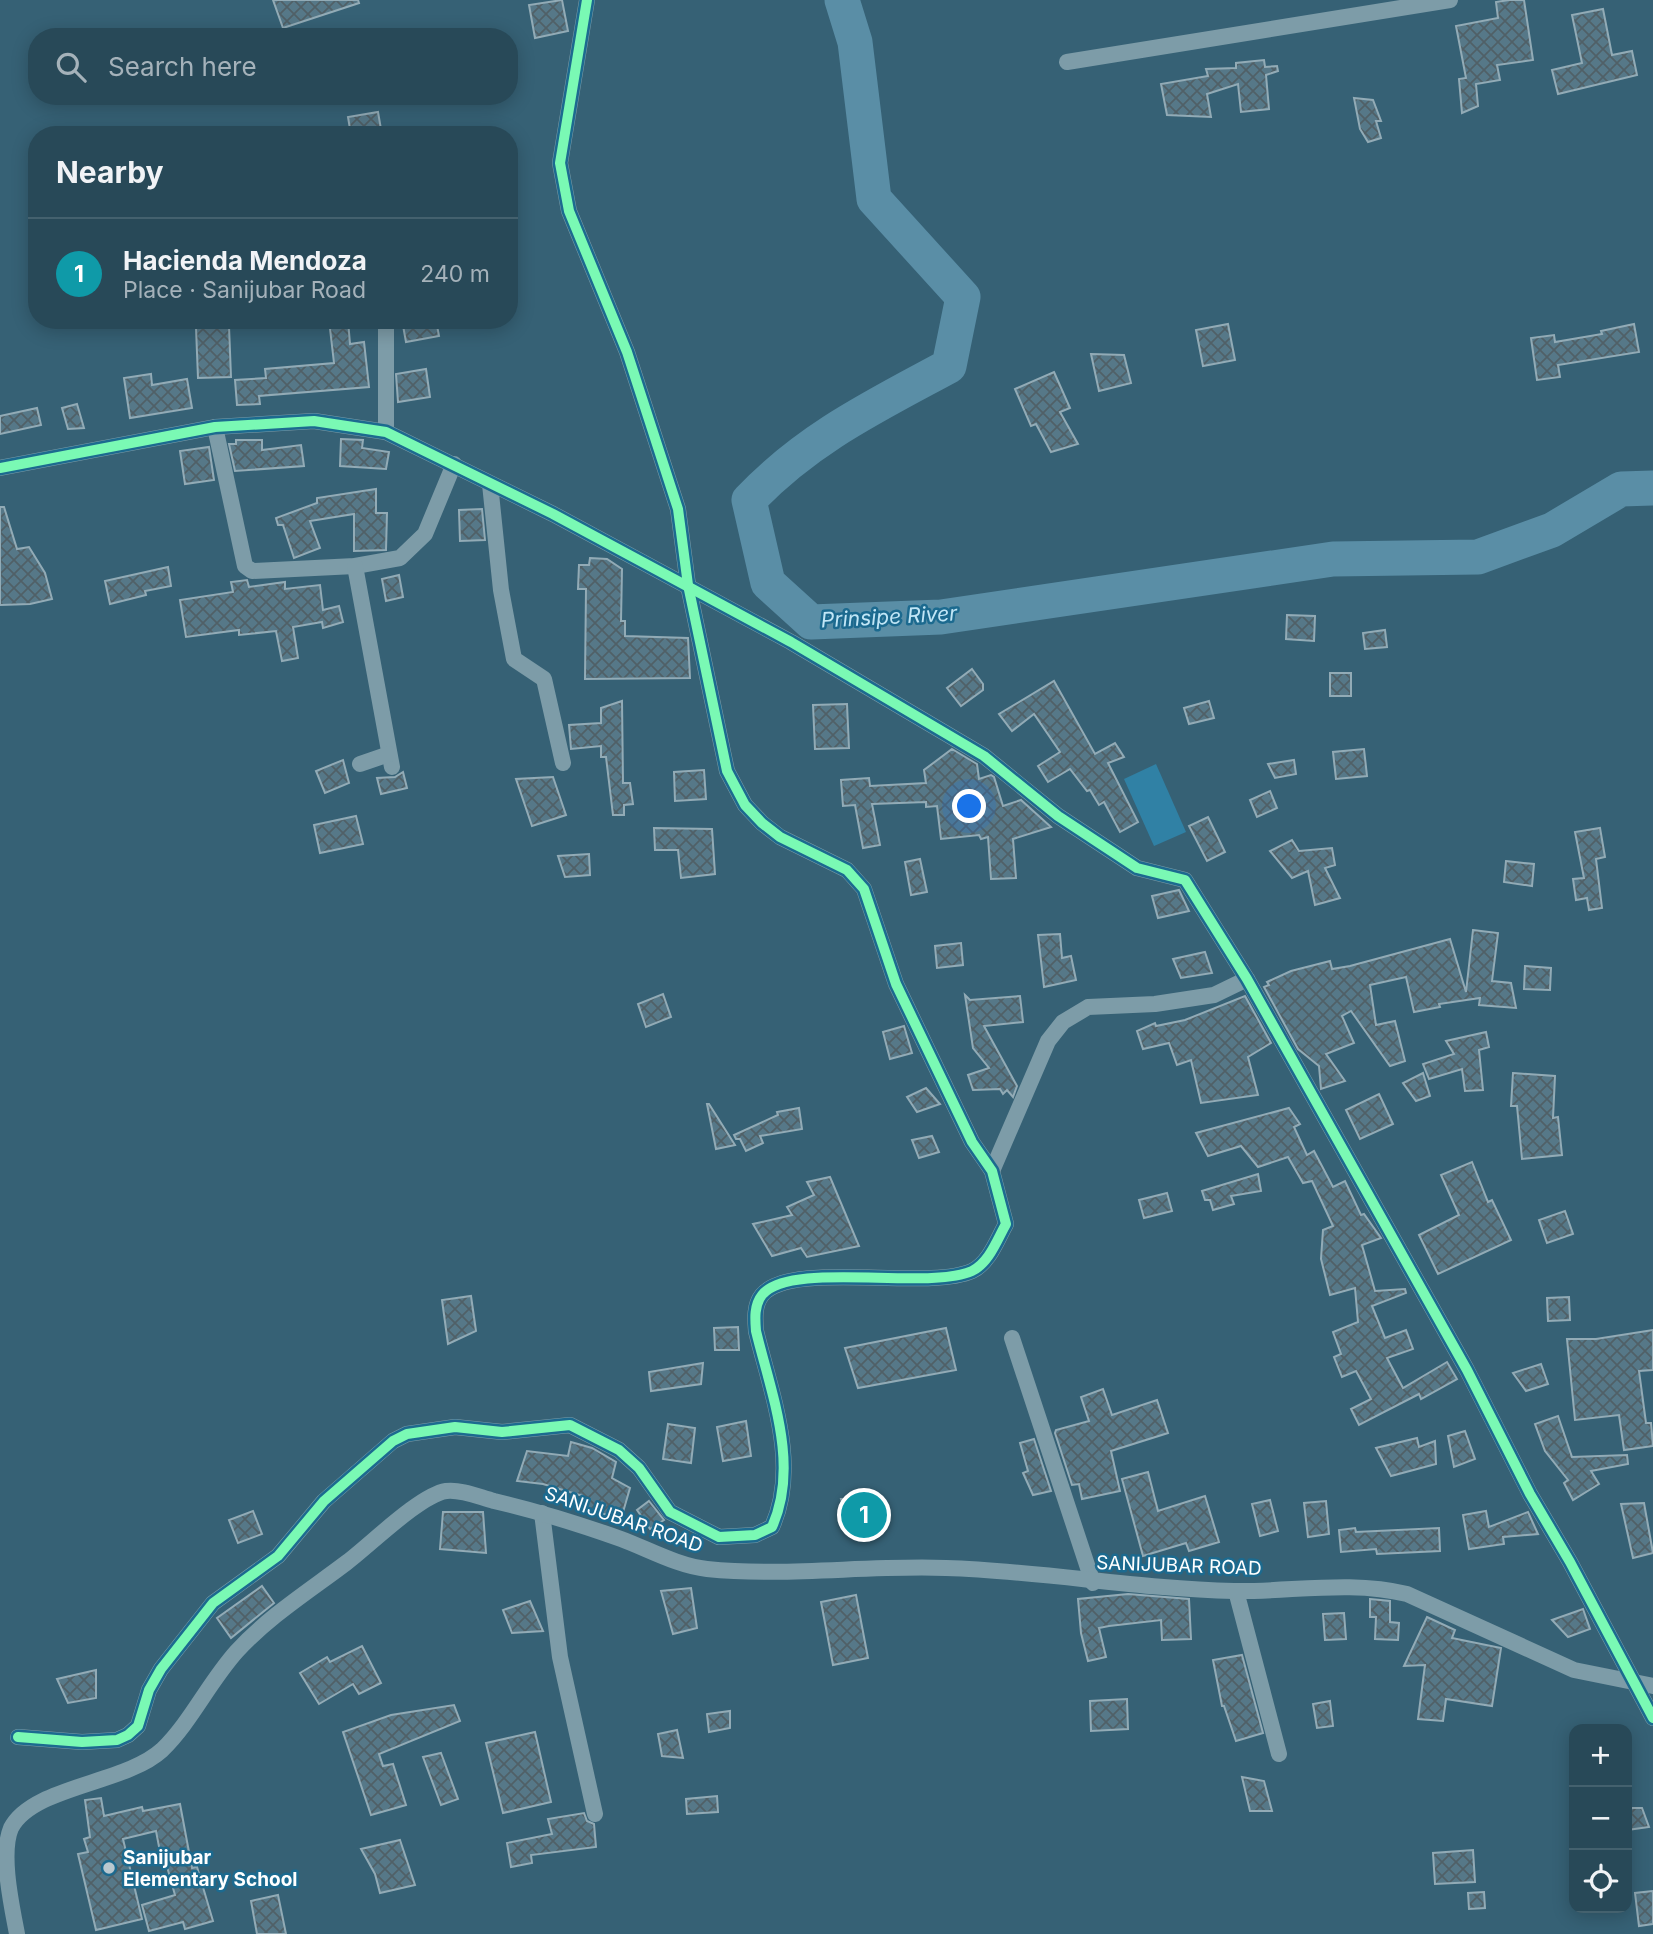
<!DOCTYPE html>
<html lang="en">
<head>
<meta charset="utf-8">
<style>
  body { margin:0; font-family:Inter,sans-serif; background:#30505e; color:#f1f3f6 }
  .controls { position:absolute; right:21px; bottom:21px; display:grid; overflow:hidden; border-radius:14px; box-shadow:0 4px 18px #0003 }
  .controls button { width:63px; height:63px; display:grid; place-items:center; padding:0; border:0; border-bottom:2px solid #44616e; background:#284958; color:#f1f3f6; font:35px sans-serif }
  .you { position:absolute; left:970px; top:807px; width:24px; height:24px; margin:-18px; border:5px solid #fff; border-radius:50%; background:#1a73e8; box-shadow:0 0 0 10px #1a73e833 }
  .badge { display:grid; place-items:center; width:46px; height:46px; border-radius:50%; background:#e797bd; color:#fff; font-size:23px; font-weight:700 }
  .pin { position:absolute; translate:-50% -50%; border:4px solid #fff; box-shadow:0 2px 7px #0006 }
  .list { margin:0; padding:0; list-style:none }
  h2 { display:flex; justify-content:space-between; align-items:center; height:91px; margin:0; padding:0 28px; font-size:30px }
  h2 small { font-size:23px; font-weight:400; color:#a5b2ba }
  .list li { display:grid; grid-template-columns:46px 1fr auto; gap:21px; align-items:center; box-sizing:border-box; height:112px; padding:0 28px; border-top:2px solid #44616e }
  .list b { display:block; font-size:26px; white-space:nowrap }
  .list p { margin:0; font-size:23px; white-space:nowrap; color:#a5b2ba }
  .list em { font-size:23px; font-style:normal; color:#a5b2ba }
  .icon { flex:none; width:38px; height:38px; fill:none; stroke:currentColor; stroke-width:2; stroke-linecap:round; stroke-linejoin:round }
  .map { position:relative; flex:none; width:1653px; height:1934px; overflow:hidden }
  .search { position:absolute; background:#284958; box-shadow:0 4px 18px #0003; left:28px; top:28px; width:490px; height:77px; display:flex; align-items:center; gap:18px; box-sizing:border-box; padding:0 24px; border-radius:28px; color:#a5b2ba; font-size:26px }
  .panel { position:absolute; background:#284958; box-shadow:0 4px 18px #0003; left:28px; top:126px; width:490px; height:203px; border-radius:28px }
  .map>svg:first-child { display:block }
</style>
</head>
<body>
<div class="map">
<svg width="1653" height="1934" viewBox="0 0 1653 1934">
  <defs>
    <pattern id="building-cross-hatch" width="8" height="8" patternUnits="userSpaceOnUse" patternTransform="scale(1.75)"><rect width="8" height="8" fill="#567888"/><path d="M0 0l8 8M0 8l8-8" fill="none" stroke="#506067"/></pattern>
  </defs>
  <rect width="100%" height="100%" fill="#366175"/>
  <path fill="#3081a5" d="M1156,764L1186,832L1154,846L1124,779Z"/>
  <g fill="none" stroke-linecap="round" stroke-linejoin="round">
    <path stroke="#5a8ea6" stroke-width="35" d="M842,0L855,42L874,199L963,297L949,366C875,406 808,438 749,500L768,583L811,622L941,617L1333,559L1478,557L1552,530L1621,489L1653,488"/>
  </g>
  <g fill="url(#building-cross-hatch)" stroke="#92abb6" stroke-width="2">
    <path d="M273,0H358L359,3L283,28Z"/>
    <path d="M562,0L568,31L535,38L529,5Z"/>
    <path d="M1509,0H1524L1533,60L1497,65L1500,80L1476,84L1478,106L1462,113L1459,79L1466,78L1456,26L1498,18L1496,2Z"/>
    <path d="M1603,9L1612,55L1632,51L1637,75L1558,94L1552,70L1582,63L1572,15Z"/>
    <path d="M1264,60L1265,67L1277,66L1278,71L1266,75L1269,109L1241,112L1238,84L1207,94L1211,117L1167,115L1161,84L1208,76L1206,69L1236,68V63Z"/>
    <path d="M1354,98L1373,100L1381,121H1376L1381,138L1368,142L1360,129Z"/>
    <path d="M378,112L382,135H351L348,117Z"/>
    <path d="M329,320H348L350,344L364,342L369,387L259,396L260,404L237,405L235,380L266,378L265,369L334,363Z"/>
    <path d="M402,320H436L439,336L406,342Z"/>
    <path d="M1228,324L1235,360L1203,366L1196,330Z"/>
    <path d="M1634,324L1639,352L1558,365L1560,377L1537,380L1531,338L1554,335L1555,342L1602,334L1601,331Z"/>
    <path d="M229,326L231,377L198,378L196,328Z"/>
    <path d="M1091,354L1124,355L1131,383L1099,391Z"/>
    <path d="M426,369L430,397L398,402L396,374Z"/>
    <path d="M1054,372L1070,408L1060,412L1078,444L1051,452L1036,424L1031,426L1015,389Z"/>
    <path d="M151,374L152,385L187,379L192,408L130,418L124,378Z"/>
    <path d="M77,404L84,428L68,429L62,408Z"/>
    <path d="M37,408L41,425L0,434V416Z"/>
    <path d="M341,439L363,440L362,448L389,452L386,469L340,466Z"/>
    <path d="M236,440H262V450L301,445L304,466L235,471L229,444H236Z"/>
    <path d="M209,447L214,480L185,484L180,451Z"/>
    <path d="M376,489V513H387L386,550L354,551V514L310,521L320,548L294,558L283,525H278L276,518L317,503V498Z"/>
    <path d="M0,507H4L17,549L29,547L45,573L52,599L30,604L0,605Z"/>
    <path d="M482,509L485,540L460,541L459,510Z"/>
    <path d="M590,558L607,559L622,569L621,621H625V636L688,638L690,678L585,679L586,589H578L579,565H589Z"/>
    <path d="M168,567L171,586L145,591L146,595L110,604L105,581Z"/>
    <path d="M399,575L403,597L386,601L382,579Z"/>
    <path d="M247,580L249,587L285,582V589L320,585L323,610L339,606L343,622L323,628L322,622L293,627L298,658L282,661L276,631L239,635V630L186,637L180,600L233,592L231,582Z"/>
    <path d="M1287,615L1315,616L1314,641L1286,639Z"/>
    <path d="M1385,630L1387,647L1365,649L1363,633Z"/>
    <path d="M972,669L983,684V690L961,706L947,688Z"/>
    <rect x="1330" y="673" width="21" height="23"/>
    <path d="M1054,681L1095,754L1115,743L1124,757L1108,763L1138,822L1120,832L1104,802L1099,805L1090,790L1087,791L1070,769L1048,782L1038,766L1060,752L1034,714L1012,731L999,714Z"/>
    <path d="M622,701L623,783H630L633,804L624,805V815H613L606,757H601V746L571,749L569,725L601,723V708Z"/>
    <path d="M1209,701L1214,718L1189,724L1184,708Z"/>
    <path d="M847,704L849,748L815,749L813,705Z"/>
    <path d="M952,749L977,764L979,779L991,775L994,777L1003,806L1021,800L1051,827L1013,839L1016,878L991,879L988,837L981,839L979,835L941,839L937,806L926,807V802L872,804L880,845L863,848L855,805L843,806L841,780L869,778L870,786L926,783L924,770Z"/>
    <path d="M1364,749L1367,776L1336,779L1333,752Z"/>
    <path d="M343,760L349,783L325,793L316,771Z"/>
    <path d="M1294,760L1296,774L1275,778L1268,764Z"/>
    <path d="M704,770L706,799L675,801L674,772Z"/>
    <path d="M403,772L407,788L381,794L377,778L395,777Z"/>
    <path d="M553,777L566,815L532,826L516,779Z"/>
    <path d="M1270,791L1277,808L1257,817L1250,800Z"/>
    <path d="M356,816L363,844L320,853L314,825Z"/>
    <path d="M1208,817L1225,852L1207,861L1189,826Z"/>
    <path d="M654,828L712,829L715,874L681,878L678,850H655Z"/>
    <path d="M1600,828L1605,857L1596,859L1602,908L1589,910L1587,898L1576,900L1573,879L1584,878L1575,832Z"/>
    <path d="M1292,840L1299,851L1332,848L1335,865L1325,868L1340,898L1315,905L1308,871L1292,878L1270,851Z"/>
    <path d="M589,854L590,875L565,877L558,856Z"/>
    <path d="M920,859L927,892L911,895L905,862Z"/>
    <path d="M1506,861L1534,864L1532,886L1504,882Z"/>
    <path d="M1179,890L1189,911L1158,918L1152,896Z"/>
    <path d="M1473,930L1498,933L1492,981L1511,983L1516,1008L1479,1005L1480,998L1439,1004L1440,1007L1414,1012L1406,977L1370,985L1376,1025L1395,1021L1405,1061L1390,1066L1351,1011L1342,1016L1354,1043L1326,1054L1345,1081L1321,1089L1319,1066L1298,1049L1264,987L1269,985L1267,982L1291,971L1330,961L1332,969L1350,966L1450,939L1466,992Z"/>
    <path d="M1060,934L1062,958L1071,956L1076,980L1044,987L1038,935Z"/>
    <path d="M961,943L963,965L937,968L935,946Z"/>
    <path d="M1205,952L1212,973L1181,978L1173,959Z"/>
    <path d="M1525,966L1551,968L1550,990L1524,989Z"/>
    <path d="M663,994L671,1017L646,1027L638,1004Z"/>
    <path d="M965,995L970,1000L1020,996L1023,1022L984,1026L1017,1086L1013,1097L1007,1090L1003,1094L1000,1089L973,1090L968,1075L989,1068L973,1048Z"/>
    <path d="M1245,996L1271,1043L1248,1057L1258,1095L1201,1103L1191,1060L1177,1065L1169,1043L1143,1049L1137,1031L1155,1023L1156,1026L1185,1020Z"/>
    <path d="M904,1026L912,1053L890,1059L883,1032Z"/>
    <path d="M1486,1032L1489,1047L1479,1050L1483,1090L1465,1091L1462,1069L1429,1079L1423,1064L1454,1054L1446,1041Z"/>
    <path d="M1423,1073L1430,1096L1416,1101L1403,1083Z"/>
    <path d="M1513,1073L1555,1076L1553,1118L1558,1117L1562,1155L1522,1159L1517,1106H1511Z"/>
    <path d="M926,1088L940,1104L917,1112L907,1097Z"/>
    <path d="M1379,1094L1393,1124L1360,1139L1346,1110Z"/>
    <path d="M707,1104H709L735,1145L716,1149Z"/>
    <path d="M799,1108L802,1129L760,1136L763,1143L746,1151L740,1139H736L734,1135L778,1115L777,1112Z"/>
    <path d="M1289,1108L1300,1124L1294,1127L1307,1155L1314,1151L1333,1187L1345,1181L1361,1215L1364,1214L1381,1238L1362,1245L1375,1291L1405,1289L1406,1293L1372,1306L1385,1338L1406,1330L1413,1349L1387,1358L1403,1388L1447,1362L1457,1379L1421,1399L1419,1394L1359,1425L1351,1409L1371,1399L1356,1371L1342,1377L1334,1357L1341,1354L1333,1332L1358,1322L1355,1288L1330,1295L1321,1259L1323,1230L1333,1226L1312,1181L1303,1183L1288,1157L1258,1167L1241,1146L1208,1156L1196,1133Z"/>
    <path d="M932,1136L939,1152L919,1158L912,1140Z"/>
    <path d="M1472,1162L1488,1202L1492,1200L1511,1240L1438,1274L1419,1235L1459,1215L1441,1175Z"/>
    <path d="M1258,1174L1261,1191L1231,1196L1234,1204L1213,1210L1210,1200H1205L1202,1191Z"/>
    <path d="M830,1177L859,1246L807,1257L801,1248L772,1256L753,1224L792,1215L787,1207L814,1195L807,1182Z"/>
    <path d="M1167,1193L1172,1211L1144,1218L1139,1200Z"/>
    <path d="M1565,1211L1573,1234L1547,1243L1539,1220Z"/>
    <path d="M471,1296L476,1331L448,1344L442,1300Z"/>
    <path d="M1569,1297L1570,1320L1548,1321L1547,1298Z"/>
    <path d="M738,1327L739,1350H715L714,1328Z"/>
    <path d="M946,1328L956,1370L858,1388L845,1348Z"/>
    <path d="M1653,1330V1370L1639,1371L1646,1423H1651L1653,1446L1624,1450L1619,1415L1575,1420L1567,1339H1596Z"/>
    <path d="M703,1363L701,1384L651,1391L649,1372Z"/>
    <path d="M1541,1364L1548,1384L1526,1391L1513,1373Z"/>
    <path d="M1103,1389L1112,1415L1157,1400L1168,1433L1111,1451L1120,1491L1082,1499L1079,1484L1072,1485L1055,1433L1056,1430L1089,1421L1081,1397Z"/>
    <path d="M1558,1416L1572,1457L1627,1455L1628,1464L1591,1471L1599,1484L1573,1500L1564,1483L1568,1480L1545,1451L1535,1424Z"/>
    <path d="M746,1421L751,1456L723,1461L717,1427Z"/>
    <path d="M668,1424L695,1428L691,1463L663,1459Z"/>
    <path d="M1465,1431L1475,1459L1454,1467L1448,1436Z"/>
    <path d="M1417,1438L1419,1447L1435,1441L1436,1464L1391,1476L1376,1448Z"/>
    <path d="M1034,1439L1051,1491L1033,1495L1023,1473L1028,1471L1020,1443Z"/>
    <path d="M571,1442L592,1448L616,1462L612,1478L630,1488L621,1519L580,1507L583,1496L543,1484L517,1481L527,1451L568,1456Z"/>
    <path d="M1148,1472L1158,1511L1205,1496L1219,1542L1189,1551L1186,1543L1143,1556L1122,1479Z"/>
    <path d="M883,1498L884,1531H850L841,1499Z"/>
    <path d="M1270,1500L1278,1531L1260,1536L1252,1504Z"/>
    <path d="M649,1501L664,1520L650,1529L637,1510Z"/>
    <path d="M1326,1501L1329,1534L1308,1537L1304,1503Z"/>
    <path d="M1644,1503L1653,1553L1633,1558L1621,1504Z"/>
    <path d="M253,1511L262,1534L238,1543L229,1520Z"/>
    <path d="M1486,1511L1489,1527L1528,1512L1538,1534L1503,1537L1504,1544L1469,1549L1463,1515Z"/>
    <path d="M443,1512H483L486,1553L440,1549Z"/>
    <path d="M1355,1528L1356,1532L1439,1528L1440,1551L1377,1554L1376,1549L1341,1552L1339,1530Z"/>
    <path d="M262,1586L274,1603L231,1638L217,1618Z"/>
    <path d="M691,1588L697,1628L673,1634L661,1591Z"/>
    <path d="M1128,1594L1189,1599L1191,1639L1162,1640L1161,1620L1109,1626L1099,1628L1106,1657L1088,1661L1081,1633L1078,1599Z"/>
    <path d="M856,1595L868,1658L833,1665L821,1602Z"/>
    <path d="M1370,1599L1390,1601V1622L1399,1623L1398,1640L1375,1639L1376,1617H1370Z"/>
    <path d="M530,1601L543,1631L512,1633L503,1610Z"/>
    <path d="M1583,1609L1590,1629L1568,1637L1552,1620Z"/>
    <path d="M1344,1613L1346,1639L1325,1640L1323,1614Z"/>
    <path d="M1427,1617L1455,1630L1452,1638L1501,1648L1492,1706L1446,1699L1443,1721L1418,1719L1425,1665L1404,1666Z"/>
    <path d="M362,1646L381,1683L359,1694L353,1684L319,1704L300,1673L327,1657L330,1662Z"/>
    <path d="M1242,1655L1263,1733L1236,1741L1224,1706H1222L1213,1660Z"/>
    <path d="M96,1670V1698L68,1703L57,1679Z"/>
    <path d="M1127,1699L1128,1729L1091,1731L1090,1701Z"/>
    <path d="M1330,1701L1333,1726L1317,1728L1313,1704Z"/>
    <path d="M454,1705L460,1721L379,1754L383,1766L393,1764L406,1805L371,1815L343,1732L391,1715Z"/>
    <path d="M730,1711V1728L709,1732L707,1714Z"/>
    <path d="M677,1730L683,1758L662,1756L658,1734Z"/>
    <path d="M535,1732L551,1802L503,1813L486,1743Z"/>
    <path d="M441,1753L458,1799L441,1805L423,1757Z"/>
    <path d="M1242,1777L1264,1781L1272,1811H1250Z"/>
    <path d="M717,1796L718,1812L687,1814L686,1799Z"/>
    <path d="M101,1798L104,1816L142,1807L143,1811L180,1804L192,1868L197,1867L213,1921L185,1929L183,1922L149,1931L142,1905L175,1895L164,1856L161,1857L156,1831L123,1839L142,1919L96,1930L78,1854L88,1852L84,1839L90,1837L85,1800Z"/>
    <path d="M1627,1808H1642L1649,1827L1627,1830Z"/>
    <path d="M584,1813L587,1821L594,1824L596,1847L531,1855L532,1863L511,1867L507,1843L552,1834L548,1819Z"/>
    <path d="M400,1840L415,1885L380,1893L375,1874L361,1849Z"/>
    <path d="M1473,1850L1475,1882L1435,1884L1433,1853Z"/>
    <path d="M1653,1891V1924L1639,1926L1635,1893Z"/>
    <path d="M1484,1892L1485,1908L1469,1909L1468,1893Z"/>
    <path d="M278,1895L286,1934H257L251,1901Z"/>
  </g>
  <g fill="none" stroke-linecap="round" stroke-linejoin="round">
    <g stroke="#7d9ca8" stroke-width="16">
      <path d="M1067,62L1450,0"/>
      <path d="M386,320V432"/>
      <path d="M215,427L245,566L252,571L355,566L400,558L425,534L454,464"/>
      <path d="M0,468L215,427L314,421L386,432L553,514L791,642L984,756L1058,816L1137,868L1185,880L1247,979L1467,1370L1530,1494L1570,1562L1653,1718"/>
      <path d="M490,484L501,590L514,659L544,679L563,763"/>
      <path d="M355,566L392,767"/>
      <path d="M360,764L389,754"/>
      <path d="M992,1171L1048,1041L1063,1022L1088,1007L1155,1004L1214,995L1247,979"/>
      <path d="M1012,1338L1093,1583"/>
      <path d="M542,1513L560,1657L595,1814"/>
      <path d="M1236,1591L1279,1754"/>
      <path d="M18,1737L82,1742L117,1740L128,1735L138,1726L149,1690L161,1669L213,1603L278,1556L324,1501L393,1441L407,1434L455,1427L502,1432L570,1425L619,1450L639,1468L670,1512L719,1537L755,1535L772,1527C800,1465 771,1393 756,1331C755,1319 754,1305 762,1295C790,1260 927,1291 972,1271C989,1263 997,1240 1006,1224L992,1171L972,1142L896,984L864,889L847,870L780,837L762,823L745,805L727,771L688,585L678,509L627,352L569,211L560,163L587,0"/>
      <path d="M17,1934C12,1907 0,1854 11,1828C33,1786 125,1784 162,1750C191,1722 209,1682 237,1651C268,1617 309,1591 346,1563C369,1546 420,1495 446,1491C461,1489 479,1497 494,1501C537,1511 579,1524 621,1539C648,1549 678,1566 707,1569C786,1577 866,1565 946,1568C1043,1571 1138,1589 1234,1591C1292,1592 1350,1580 1407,1594L1574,1670L1653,1686"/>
    </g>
    <defs>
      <g id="cycleway">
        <path d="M0,468L215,427L314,421L386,432L553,514L791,642L984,756L1058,816L1137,868L1185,880L1247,979L1467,1370L1530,1494L1570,1562L1653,1718"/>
        <path d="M18,1737L82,1742L117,1740L128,1735L138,1726L149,1690L161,1669L213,1603L278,1556L324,1501L393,1441L407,1434L455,1427L502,1432L570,1425L619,1450L639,1468L670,1512L719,1537L755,1535L772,1527C800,1465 771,1393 756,1331C755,1319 754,1305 762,1295C790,1260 927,1291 972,1271C989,1263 997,1240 1006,1224L992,1171L972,1142L896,984L864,889L847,870L780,837L762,823L745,805L727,771L688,585L678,509L627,352L569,211L560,163L587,0"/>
      </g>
    </defs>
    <use href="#cycleway" stroke="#1c6a8f" stroke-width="15"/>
    <use href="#cycleway" stroke="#7af9b4" stroke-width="10"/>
  </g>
  <circle fill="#b9c8cf" stroke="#1c6a8f" stroke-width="2.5" cx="109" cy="1868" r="7"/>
  <g text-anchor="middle" stroke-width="5" stroke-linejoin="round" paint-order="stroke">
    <g font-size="19" fill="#fff" stroke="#1c6a8f">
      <text transform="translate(624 1519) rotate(19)" y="7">SANIJUBAR ROAD</text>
      <text transform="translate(1179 1565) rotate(2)" y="7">SANIJUBAR ROAD</text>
    </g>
    <g font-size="19" font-weight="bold" fill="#fff" stroke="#1c6a8f" text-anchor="start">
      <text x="123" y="1864">Sanijubar<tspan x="123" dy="22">Elementary School</tspan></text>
    </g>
    <g font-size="21" font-style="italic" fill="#c1e6f6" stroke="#1c6a8f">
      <text transform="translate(889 617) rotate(-3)" y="7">Prinsipe River</text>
    </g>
  </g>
</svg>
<div class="controls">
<button>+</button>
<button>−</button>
<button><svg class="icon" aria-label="locate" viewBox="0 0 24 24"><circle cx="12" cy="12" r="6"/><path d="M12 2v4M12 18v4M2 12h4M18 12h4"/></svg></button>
</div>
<div class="you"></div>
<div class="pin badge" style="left:864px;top:1515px;background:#0f9aa8">1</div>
<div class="search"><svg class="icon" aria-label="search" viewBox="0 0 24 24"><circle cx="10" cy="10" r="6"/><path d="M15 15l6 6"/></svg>Search here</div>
<section class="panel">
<h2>Nearby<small></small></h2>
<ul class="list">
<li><span class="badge" style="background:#0f9aa8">1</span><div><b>Hacienda Mendoza</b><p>Place · Sanijubar Road</p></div><em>240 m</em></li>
</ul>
</section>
</div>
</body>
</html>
